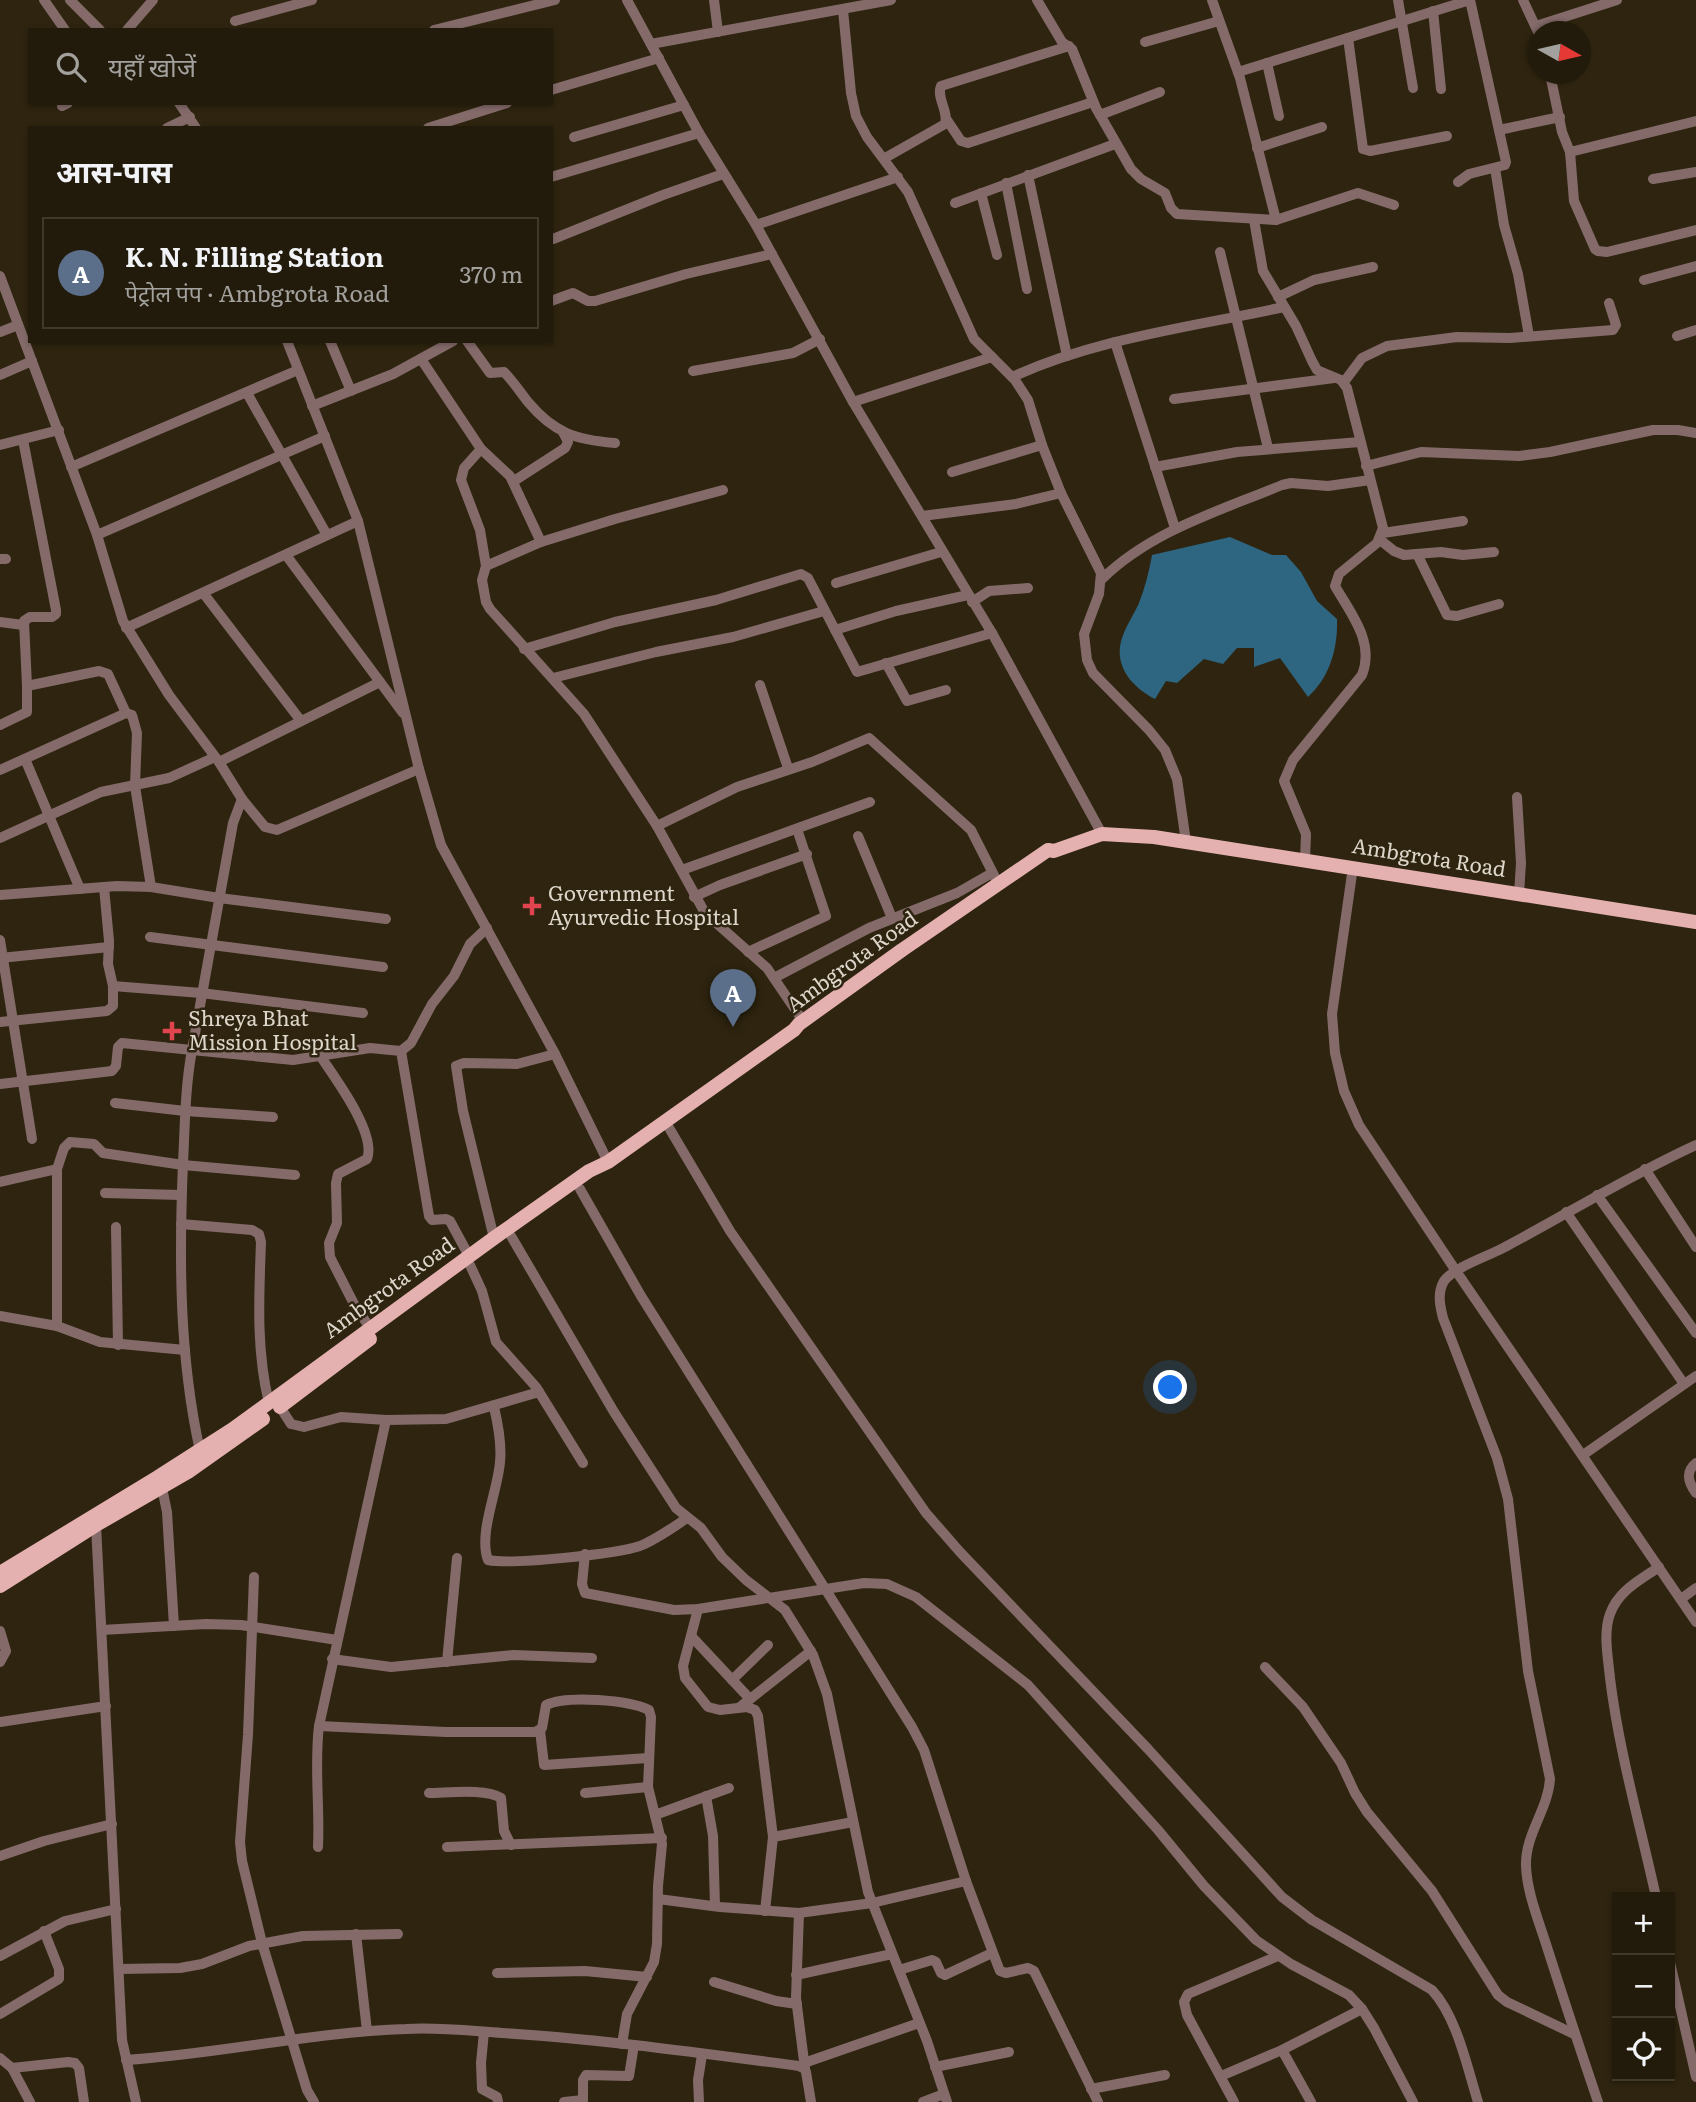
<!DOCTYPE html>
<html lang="hi">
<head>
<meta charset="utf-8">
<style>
  body { margin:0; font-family:Literata,"Noto Sans Devanagari",serif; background:#2e2819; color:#f1f3f6 }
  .controls { position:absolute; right:21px; bottom:21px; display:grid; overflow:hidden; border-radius:0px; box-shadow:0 2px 5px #0004 }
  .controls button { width:63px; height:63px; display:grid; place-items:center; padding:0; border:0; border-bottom:2px solid #3f392c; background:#221b0b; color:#f1f3f6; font:35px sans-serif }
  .compass { position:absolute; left:1528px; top:21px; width:63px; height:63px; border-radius:50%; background:#221b0b; box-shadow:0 2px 5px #0004; rotate:98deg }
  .you { position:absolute; left:1171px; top:1388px; width:24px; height:24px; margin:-18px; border:5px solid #fff; border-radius:50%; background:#1a73e8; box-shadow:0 0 0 10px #1a73e833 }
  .badge { display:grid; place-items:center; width:46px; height:46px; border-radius:50%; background:#2563eb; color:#fff; font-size:23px; font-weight:700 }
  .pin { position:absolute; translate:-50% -58px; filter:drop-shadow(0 2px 4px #0008) }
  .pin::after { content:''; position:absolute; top:37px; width:24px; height:21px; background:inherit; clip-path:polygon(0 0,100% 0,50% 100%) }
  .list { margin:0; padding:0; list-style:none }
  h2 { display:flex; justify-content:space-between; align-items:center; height:91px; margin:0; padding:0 28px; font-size:30px }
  h2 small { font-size:23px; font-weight:400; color:#a2a19d }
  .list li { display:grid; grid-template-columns:46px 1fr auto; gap:21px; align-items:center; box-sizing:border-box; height:112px; margin:0 14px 14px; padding:0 14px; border:2px solid #3f392c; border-radius:0px }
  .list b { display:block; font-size:26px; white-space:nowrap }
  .list p { margin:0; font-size:23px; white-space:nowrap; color:#a2a19d }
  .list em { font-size:23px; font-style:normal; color:#a2a19d }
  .icon { flex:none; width:38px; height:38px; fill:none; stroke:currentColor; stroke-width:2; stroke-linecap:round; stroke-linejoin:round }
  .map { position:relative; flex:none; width:1696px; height:2102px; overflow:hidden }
  .search { position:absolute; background:#221b0b; box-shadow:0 2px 5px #0004; left:28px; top:28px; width:525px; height:77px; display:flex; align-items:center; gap:18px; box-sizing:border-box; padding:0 24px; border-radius:0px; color:#a2a19d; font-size:26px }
  .panel { position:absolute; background:#221b0b; box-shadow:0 2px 5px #0004; left:28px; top:126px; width:525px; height:217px; border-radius:0px }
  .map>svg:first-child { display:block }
</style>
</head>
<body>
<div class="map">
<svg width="1696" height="2102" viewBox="0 0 1696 2102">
  <rect width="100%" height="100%" fill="#2e240f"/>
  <path fill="#2e6580" d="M1230,537L1272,555H1286L1301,572L1317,601L1337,619C1338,648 1330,677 1308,697L1280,658L1254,667V648H1237L1223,664L1204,659L1177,683L1166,681L1155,699C1132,687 1113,666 1122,638C1126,626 1134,614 1139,603C1145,587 1149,572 1152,555Z"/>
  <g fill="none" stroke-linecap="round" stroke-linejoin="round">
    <g stroke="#846b6a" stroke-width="10">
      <path d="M44,0L65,30"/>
      <path d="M70,0L100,30"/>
      <path d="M627,0L699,133L756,225L853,402L992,633L1102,834"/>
      <path d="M714,0L718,32"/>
      <path d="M1037,0L1062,42L1072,49L1096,108L1131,169L1141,179L1165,193L1171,208L1177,214L1276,220L1358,193L1394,205"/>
      <path d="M1212,0L1240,78L1276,220"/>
      <path d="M1398,0L1413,88"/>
      <path d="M1523,0L1538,32"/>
      <path d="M843,10L851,93L856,116L867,137L908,192L974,339L1015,380L1028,400L1042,445L1061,493L1101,573L1099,594L1084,634L1087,660L1093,673L1149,730L1165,750L1177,779L1186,842"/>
      <path d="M1433,11L1441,89"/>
      <path d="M235,21L312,0"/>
      <path d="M1536,26L1617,0"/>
      <path d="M127,30L153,0"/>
      <path d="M434,30L555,0"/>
      <path d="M1348,38L1363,149L1370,151L1447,136"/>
      <path d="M1145,42L1219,21"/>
      <path d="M651,44L891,0"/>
      <path d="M1267,63L1279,116"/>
      <path d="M1238,72L1470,0"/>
      <path d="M1550,74L1562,132L1570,152L1574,201L1595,249L1598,251L1607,252L1696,230"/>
      <path d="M551,90L659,58"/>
      <path d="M179,103L196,128"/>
      <path d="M62,106L68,103"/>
      <path d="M1100,115L1160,92"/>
      <path d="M947,120L961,141L968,143L1093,102"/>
      <path d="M167,128L190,117"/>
      <path d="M428,128L507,103"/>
      <path d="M1499,130L1560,117"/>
      <path d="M574,137L684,105"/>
      <path d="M1257,148L1322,127"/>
      <path d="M1570,152L1696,121"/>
      <path d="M885,158L945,124C949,111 936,98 941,86L1069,46"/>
      <path d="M1495,168L1504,225L1518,274L1529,336"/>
      <path d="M1028,175L1067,356"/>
      <path d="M551,177L699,133"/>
      <path d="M1653,179L1696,172"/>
      <path d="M1458,182L1469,174L1505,165L1506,162L1470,0"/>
      <path d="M1006,183L1027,289"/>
      <path d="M981,193L997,255"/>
      <path d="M955,203L1115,144"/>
      <path d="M1254,220L1263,271L1296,326L1312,361L1317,370L1341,380L1347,388L1383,528L1377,543L1339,574L1335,586C1351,614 1375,642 1362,675L1293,760L1284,781L1306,834L1305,860"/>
      <path d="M756,225L898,177"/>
      <path d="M553,239L663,195L723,174"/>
      <path d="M1220,252L1268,448"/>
      <path d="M0,276L97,535L123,621L169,695L219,762L242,799"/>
      <path d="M1644,280L1696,266"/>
      <path d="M1278,297L1314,280L1373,267"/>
      <path d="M551,301L573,293L588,301H595L686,274L772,254"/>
      <path d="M0,332L18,325"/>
      <path d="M1677,336L1696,330"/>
      <path d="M287,341L358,521L419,769L441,845L555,1054L608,1162"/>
      <path d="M330,341L351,391"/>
      <path d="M467,341L490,373L504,372C513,381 520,392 528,402C554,433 576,440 615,443"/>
      <path d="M1115,342L1175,528"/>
      <path d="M421,359L481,449L510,476L541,542L486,566L482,580L486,602L490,609L584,714L657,826"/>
      <path d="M693,371L793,353L820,339"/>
      <path d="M0,375L32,361"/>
      <path d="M1012,377C1098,338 1192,327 1284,307"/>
      <path d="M1344,382L1362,358L1387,346L1457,337L1510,338L1613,330L1616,325L1609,303"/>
      <path d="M247,393L327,535"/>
      <path d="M1174,399L1334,378"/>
      <path d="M853,402L992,357"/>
      <path d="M312,406L393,374L453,341"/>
      <path d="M23,440L56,610V614L52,617H30L24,621L27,686"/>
      <path d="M0,445L59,430"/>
      <path d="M481,449L464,468L461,480L480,530L486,566"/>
      <path d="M1366,466L1421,452L1519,456L1550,452L1653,430H1678L1696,433"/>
      <path d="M71,467L298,370"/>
      <path d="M1155,467L1237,452L1360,442"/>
      <path d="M952,472L1042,445"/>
      <path d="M514,481L565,448L568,442L563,432"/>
      <path d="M922,516L1016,504L1061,493"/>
      <path d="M1383,533L1463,521"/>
      <path d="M97,535L325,436"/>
      <path d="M1379,539L1394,551L1404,555L1441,552L1463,555L1494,552"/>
      <path d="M541,542L615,519L723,490"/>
      <path d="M1417,554L1447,615L1457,616L1499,604"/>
      <path d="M286,555L403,713"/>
      <path d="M0,559H6"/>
      <path d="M1102,579C1151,531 1219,511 1282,485L1291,483L1328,486L1370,480"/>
      <path d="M836,583L941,552"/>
      <path d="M204,594L301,721"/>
      <path d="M972,602L989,591L1028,588"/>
      <path d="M0,622L23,625"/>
      <path d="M126,628L358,521"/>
      <path d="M835,630L896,611L968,595"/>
      <path d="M524,649L615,622L716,600L801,574L808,578L857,672L992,633"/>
      <path d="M886,663L907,701L946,690"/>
      <path d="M553,678L656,652L733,637L824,611"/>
      <path d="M760,685L788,768"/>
      <path d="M0,725L27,712V686L99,671L108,674L126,713"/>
      <path d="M25,759L80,889"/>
      <path d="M219,762L380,682"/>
      <path d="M0,770L126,713L132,715L137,733L135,786L151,887"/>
      <path d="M1517,797L1521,863L1519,894"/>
      <path d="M858,836L892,918"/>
      <path d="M0,838L101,792L169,778L215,757"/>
      <path d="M1353,867L1332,1014L1335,1053L1344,1091L1359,1125L1456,1271L1696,1622"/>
      <path d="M682,870L870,802"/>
      <path d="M0,895L117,886L151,887L219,898L386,919"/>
      <path d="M694,897L720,885L807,854"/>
      <path d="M150,937L383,967"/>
      <path d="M0,940L32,1139"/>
      <path d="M748,952L826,916L797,829"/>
      <path d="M0,958L109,947"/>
      <path d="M774,978L869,928L957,893L992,873"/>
      <path d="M113,986L201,993L363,1013"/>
      <path d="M803,1021L767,968L705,913L657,826L737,787L812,762L869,738L971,830L999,885"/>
      <path d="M0,1022L107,1011L113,1006V986L108,964L109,941L104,887"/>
      <path d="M401,1051L411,1043L432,1004L454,976L470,944L487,928"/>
      <path d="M321,1057C335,1078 377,1134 367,1159L338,1174L336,1183L337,1223L329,1243L330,1257L354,1304L370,1328"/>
      <path d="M0,1084L112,1071L116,1066L118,1047L122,1043L192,1050L233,823L242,799L265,827L277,830L419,769"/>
      <path d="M115,1103L185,1111L273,1117"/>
      <path d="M665,1121L730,1231L926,1513L960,1552L1148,1749L1282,1897L1312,1920L1432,1990C1457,2017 1467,2067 1478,2102"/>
      <path d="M57,1169L64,1148L70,1142L94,1144L103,1153L183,1165L295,1175"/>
      <path d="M1645,1169L1696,1247"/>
      <path d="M0,1182L57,1169V1326"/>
      <path d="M580,1189L641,1296L912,1727L924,1750L966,1881L998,1966L1000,1971L1006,1973L1028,1968L1034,1971L1098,2102"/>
      <path d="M105,1193L181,1195"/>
      <path d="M1597,1195L1696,1333"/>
      <path d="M1566,1212L1684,1384"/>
      <path d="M181,1224L252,1230L259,1234L261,1242C259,1296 256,1351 269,1403"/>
      <path d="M116,1227L118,1345"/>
      <path d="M511,1236L614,1412L676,1508L701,1528L722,1557L746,1580L785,1610L813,1655L827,1694L868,1892L927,2041L947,2102"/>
      <path d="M494,1238L463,1111L456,1066L464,1063L517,1064L555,1054"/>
      <path d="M470,1265L482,1291L496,1342L536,1387L583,1463"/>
      <path d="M0,1316L57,1326L100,1342L185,1350"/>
      <path d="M280,1407L291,1424L304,1427L341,1417L386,1420L446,1419L539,1392"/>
      <path d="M494,1407C498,1424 502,1443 500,1462C498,1490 478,1534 488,1560C512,1565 616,1554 640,1546C657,1539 672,1528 687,1518"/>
      <path d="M200,1451C179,1356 179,1259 183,1163C185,1125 185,1088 192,1050L293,1060L370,1048L401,1051L429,1216L432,1220L446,1219L450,1221L469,1256"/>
      <path d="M1583,1455L1696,1376"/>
      <path d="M1696,1463C1685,1472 1688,1482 1696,1493"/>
      <path d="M162,1488L167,1512L174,1626"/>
      <path d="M96,1525L122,2040L136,2102"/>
      <path d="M585,1554L582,1584L585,1593L674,1610L698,1609L864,1583L887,1584L916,1597L1028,1685L1158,1830L1204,1886L1256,1940L1291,1964L1349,1995L1362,2009L1374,2028L1413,2102"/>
      <path d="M254,1577L248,1735L240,1842L242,1861L262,1943L307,2090L314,2102"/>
      <path d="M1681,1599L1696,1588"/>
      <path d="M698,1609L683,1666L685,1678L708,1707L720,1710L747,1707L755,1710L758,1716L773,1837L765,1911"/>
      <path d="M102,1630L206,1624L241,1625L337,1640"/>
      <path d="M0,1631L6,1651L0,1662"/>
      <path d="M692,1637L750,1699"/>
      <path d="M332,1659L391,1667L514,1655L592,1658"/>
      <path d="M447,1662L457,1558"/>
      <path d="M1265,1667L1303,1707L1341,1763L1355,1793L1367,1812L1432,1891L1498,1995L1507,2002L1574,2034"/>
      <path d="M732,1680L768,1645"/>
      <path d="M740,1707L811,1651"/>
      <path d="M0,1722L106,1706"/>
      <path d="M319,1726L446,1732H535L542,1728L546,1705C567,1695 629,1700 649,1710L651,1717L648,1787L662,1844L658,1886L657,1944L654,1962L627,2014L622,2044"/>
      <path d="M540,1730L544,1765L648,1758"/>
      <path d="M429,1793C447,1793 486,1788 501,1798L504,1831L511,1845"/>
      <path d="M585,1793L648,1787"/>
      <path d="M706,1796L713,1836L715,1906"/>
      <path d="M655,1815L729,1788"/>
      <path d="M773,1837L853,1822"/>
      <path d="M318,1847C320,1807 314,1766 319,1726L386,1420"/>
      <path d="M447,1847L662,1838"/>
      <path d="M0,1856L44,1841L112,1824"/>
      <path d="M1656,1897C1640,1824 1619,1752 1610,1678C1608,1657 1603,1633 1610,1614C1618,1591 1640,1580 1659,1567"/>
      <path d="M658,1899L720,1907L799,1913L872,1903L966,1881"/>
      <path d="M799,1913L796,1998L805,2069"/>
      <path d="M356,1934L367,2031"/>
      <path d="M0,1956L65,1921L116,1909"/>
      <path d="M1670,1962L1696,2077"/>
      <path d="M119,1969L180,1968L202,1964L249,1946L303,1936L398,1934"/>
      <path d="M899,1970L932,1960L936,1962L941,1973L945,1975L992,1953"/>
      <path d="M497,1973L585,1971L647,1977"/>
      <path d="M796,1975L892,1954"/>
      <path d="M714,1982L776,2001L797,2004"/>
      <path d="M0,2014L59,1979V1969L44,1931"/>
      <path d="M484,2032L481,2063L482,2089L497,2097L498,2102"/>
      <path d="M1282,2050L1311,2102"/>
      <path d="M0,2058L12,2068L30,2102"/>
      <path d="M126,2060C220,2054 312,2032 406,2029C438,2027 471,2031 502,2033C601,2039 700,2053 799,2066L805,2069L806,2072L811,2102"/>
      <path d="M804,2063L919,2023"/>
      <path d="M935,2067L1009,2052"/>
      <path d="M12,2068L68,2062L75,2063L79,2068L84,2102"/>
      <path d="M1221,2076L1282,2050L1362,2009"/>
      <path d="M1091,2089L1165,2075"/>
      <path d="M564,2102L583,2100V2080L586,2075L629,2076L634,2045"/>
      <path d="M699,2102L698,2080L702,2055"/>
      <path d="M923,2102L944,2094"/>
      <path d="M1234,2102L1187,2015L1184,2002L1188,1994L1278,1956"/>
      <path d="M1598,2102C1580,2049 1563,1997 1546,1944C1538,1919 1527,1892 1526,1866C1525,1834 1548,1810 1550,1779L1528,1671L1508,1499L1497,1458L1443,1318C1440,1306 1437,1293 1444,1281C1454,1267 1489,1256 1505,1247C1569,1213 1630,1175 1696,1145"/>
    </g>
    <g stroke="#e5b0b0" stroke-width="14">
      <path d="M280,1407L370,1339"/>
      <path d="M0,1573L158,1477L233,1429L494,1238L589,1171L608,1162L794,1030L799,1024L902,950L1048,850L1054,851L1102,834L1154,837L1696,922"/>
      <path d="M0,1586L96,1525L188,1472L263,1419"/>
    </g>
  </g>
  <g fill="#e0444e" stroke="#2e240f" stroke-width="2.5">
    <path d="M528.5 895.5h7v7h7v7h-7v7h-7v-7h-7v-7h7z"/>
    <path d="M168.5 1020.5h7v7h7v7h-7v7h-7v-7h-7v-7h7z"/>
  </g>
  <g text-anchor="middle" stroke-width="5" stroke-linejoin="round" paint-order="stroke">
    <g font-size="21" fill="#ddd6ca" stroke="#2e240f">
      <text transform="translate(1429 858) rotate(9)" y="7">Ambgrota Road</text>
      <text transform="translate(852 962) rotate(-36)" y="7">Ambgrota Road</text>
      <text transform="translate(389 1288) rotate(-36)" y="7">Ambgrota Road</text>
    </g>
    <g font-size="21" fill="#ddd6ca" stroke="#2e240f" text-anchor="start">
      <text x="548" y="901">Government<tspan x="548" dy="24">Ayurvedic Hospital</tspan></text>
      <text x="188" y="1026">Shreya Bhat<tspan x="188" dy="24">Mission Hospital</tspan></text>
    </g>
  </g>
</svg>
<div class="controls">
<button>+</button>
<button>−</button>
<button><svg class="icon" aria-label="locate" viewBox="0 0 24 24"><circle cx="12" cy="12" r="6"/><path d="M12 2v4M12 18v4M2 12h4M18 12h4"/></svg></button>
</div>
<svg class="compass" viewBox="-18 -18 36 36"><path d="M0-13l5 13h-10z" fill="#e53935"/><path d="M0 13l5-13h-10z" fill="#a2a19d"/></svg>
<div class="you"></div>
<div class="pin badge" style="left:733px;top:1027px;background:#5c6f8a">A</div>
<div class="search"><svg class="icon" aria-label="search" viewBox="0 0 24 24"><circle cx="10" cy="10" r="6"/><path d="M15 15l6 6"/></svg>यहाँ खोजें</div>
<section class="panel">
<h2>आस-पास<small></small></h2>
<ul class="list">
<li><span class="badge" style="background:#5c6f8a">A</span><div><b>K. N. Filling Station</b><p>पेट्रोल पंप · Ambgrota Road</p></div><em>370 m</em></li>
</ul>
</section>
</div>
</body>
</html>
